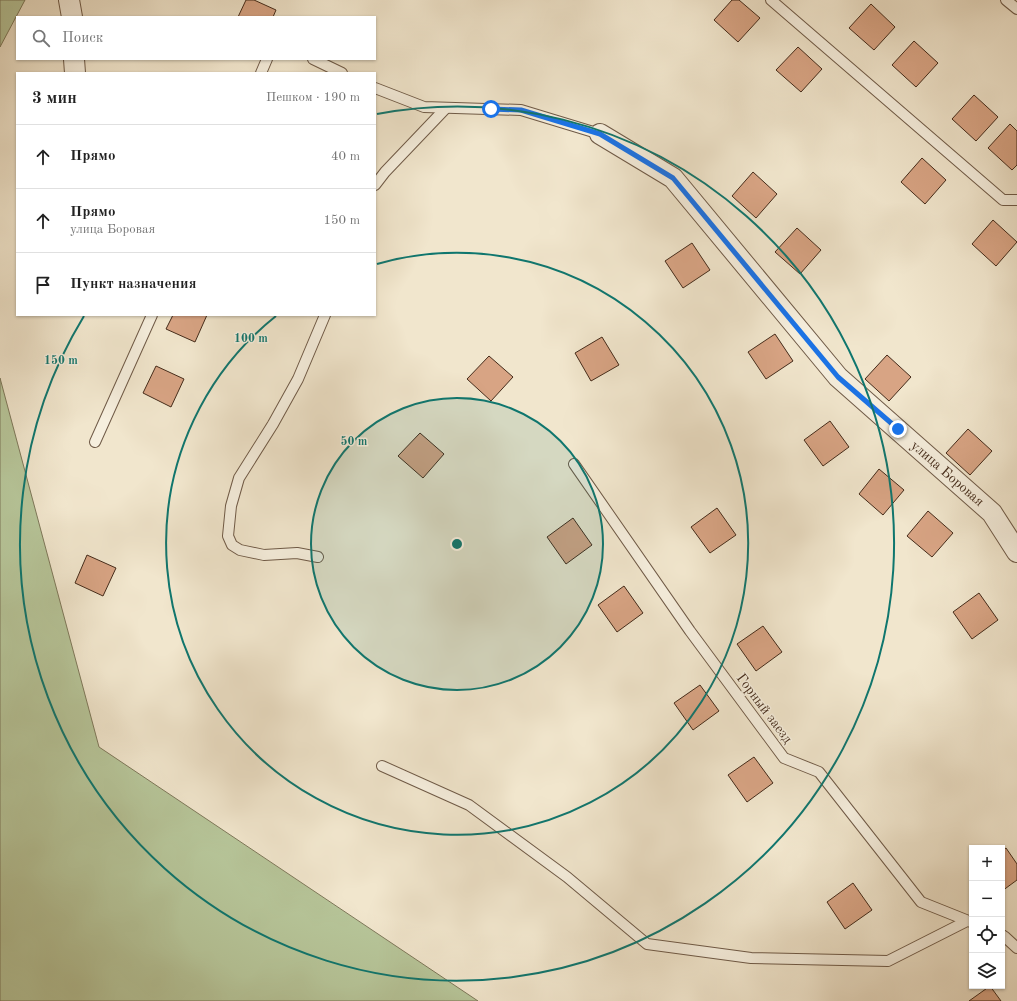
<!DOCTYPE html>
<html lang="ru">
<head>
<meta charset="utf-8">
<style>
  body { margin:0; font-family:"Old Standard TT",serif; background:#f2f2f2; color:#222 }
  .controls { position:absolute; right:12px; bottom:12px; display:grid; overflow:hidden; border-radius:0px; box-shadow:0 1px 3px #0004 }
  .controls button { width:36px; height:36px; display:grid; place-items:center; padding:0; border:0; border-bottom:1px solid #e0e0e0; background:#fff; color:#222; font:20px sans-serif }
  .stop { position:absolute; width:12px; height:12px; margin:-9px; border:3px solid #1a73e8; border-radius:50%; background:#fff }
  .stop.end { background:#1a73e8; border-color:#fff; box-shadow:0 1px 4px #0008 }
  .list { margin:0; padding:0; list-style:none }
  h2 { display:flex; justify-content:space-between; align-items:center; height:52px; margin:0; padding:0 16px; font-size:17px }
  h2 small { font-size:13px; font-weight:400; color:#767676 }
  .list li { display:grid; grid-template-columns:26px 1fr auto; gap:12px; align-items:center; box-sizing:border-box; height:64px; padding:0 16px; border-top:1px solid #e0e0e0 }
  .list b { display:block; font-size:15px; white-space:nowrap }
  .list p { margin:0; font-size:13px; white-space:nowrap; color:#767676 }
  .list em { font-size:13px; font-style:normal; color:#767676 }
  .icon { flex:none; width:22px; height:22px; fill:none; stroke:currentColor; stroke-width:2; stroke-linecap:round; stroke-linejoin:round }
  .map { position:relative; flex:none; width:1017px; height:1001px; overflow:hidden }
  .search { position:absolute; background:#fff; box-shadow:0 1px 3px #0004; left:16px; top:16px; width:360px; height:44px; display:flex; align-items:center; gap:10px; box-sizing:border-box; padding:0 14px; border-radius:0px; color:#767676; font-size:15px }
  .panel { position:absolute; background:#fff; box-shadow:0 1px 3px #0004; left:16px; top:72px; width:360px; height:244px; border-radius:0px }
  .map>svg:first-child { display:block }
</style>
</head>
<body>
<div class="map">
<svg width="1017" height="1001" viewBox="0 0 1017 1001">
  <rect width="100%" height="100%" fill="#f1e6cd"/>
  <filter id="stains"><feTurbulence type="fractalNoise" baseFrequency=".005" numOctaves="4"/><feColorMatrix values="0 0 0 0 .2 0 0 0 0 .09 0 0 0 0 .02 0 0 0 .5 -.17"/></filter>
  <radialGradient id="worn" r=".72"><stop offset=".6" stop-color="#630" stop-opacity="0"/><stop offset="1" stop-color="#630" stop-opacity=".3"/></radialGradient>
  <g fill="#b7c69a" stroke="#7e785a">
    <path d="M0,0H25L0,47Z"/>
    <path d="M0,378L99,747L478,1001H0Z"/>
  </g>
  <g fill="#d8a484" stroke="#442b1a">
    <path d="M246,0H254L276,10L273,17H238Z"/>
    <path d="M732,0H739L760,18L738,42L714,20Z"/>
    <path d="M871,4L895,27L874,50L849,28Z"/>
    <path d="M914,41L938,63L916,87L892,65Z"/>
    <path d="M798,47L822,69L801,92L776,70Z"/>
    <path d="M974,95L998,117L976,141L952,119Z"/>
    <path d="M1010,124L1017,131V165L1012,170L988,148Z"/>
    <path d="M922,158L946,180L925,204L901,182Z"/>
    <path d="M753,172L777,194L756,218L732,196Z"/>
    <path d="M993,220L1017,242L996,266L972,244Z"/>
    <path d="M797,228L821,250L800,274L775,252Z"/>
    <path d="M692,243L710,270L683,288L665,261Z"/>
    <path d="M173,315H207L195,342L166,329Z"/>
    <path d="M775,334L793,361L766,379L748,352Z"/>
    <path d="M602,337L619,365L591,381L575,353Z"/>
    <path d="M887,355L911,377L889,401L865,379Z"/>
    <path d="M489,356L513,377L491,401L467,379Z"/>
    <path d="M156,366L184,379L171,407L143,393Z"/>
    <path d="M830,421L849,447L823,466L804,440Z"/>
    <path d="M968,429L992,451L970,475L946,453Z"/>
    <path d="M420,433L444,454L423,478L398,456Z"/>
    <path d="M879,469L904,490L883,515L859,494Z"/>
    <path d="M717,508L736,535L710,553L691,527Z"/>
    <path d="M928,511L953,533L932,557L907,536Z"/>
    <path d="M573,518L592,545L566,564L547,537Z"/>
    <path d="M87,555L116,568L103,596L75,583Z"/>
    <path d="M624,586L643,613L617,632L598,605Z"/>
    <path d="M979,593L998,620L972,639L953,612Z"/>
    <path d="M763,626L782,652L756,671L737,644Z"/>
    <path d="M700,685L719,711L693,730L674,703Z"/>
    <path d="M754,757L773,783L747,802L728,775Z"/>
    <path d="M1006,848L1017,864V880L1002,891V851Z"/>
    <path d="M853,883L872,910L845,929L827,902Z"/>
    <path d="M990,986L1001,1001H969Z"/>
  </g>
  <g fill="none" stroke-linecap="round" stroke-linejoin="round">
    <defs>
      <g id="lane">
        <path d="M771,0L1003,200H1017"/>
        <path d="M1006,0L1017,9"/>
        <path d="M313,59L342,73"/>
        <path d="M261,73L267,59"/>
        <path d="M375,88L424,107L521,110L600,134"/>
        <path d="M375,185L385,172L446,108"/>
        <path d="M95,442L152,315"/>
        <path d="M574,464L690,631L784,758L819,772L921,902L971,922"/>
        <path d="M318,557L297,553L264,555L240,550L232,545L228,536L231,506L239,478L273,424L298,379L325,315"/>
        <path d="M382,766L469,805L567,877L647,944L751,958L888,961L967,921"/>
        <path d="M1002,935L1005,937L1017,948"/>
      </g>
      <g id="street">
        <path d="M69,0L72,17"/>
        <path d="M74,59L75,73"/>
        <path d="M600,134L673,178L838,377L992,513L1017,552"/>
      </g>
    </defs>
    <use href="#lane" stroke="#6f5a47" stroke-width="12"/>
    <use href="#street" stroke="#6f5a47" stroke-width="22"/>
    <use href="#lane" stroke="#f6efde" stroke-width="10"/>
    <use href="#street" stroke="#f6efde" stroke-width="20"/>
  </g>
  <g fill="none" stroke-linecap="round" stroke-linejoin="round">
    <path stroke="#1a73e8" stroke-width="5" d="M491,109L521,110L600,134L673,178L838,377L898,429"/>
  </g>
  <circle cx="457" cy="544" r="146" fill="#0f766e" fill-opacity=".12"/>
  <g fill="none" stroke="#0f766e" stroke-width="2">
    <circle cx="457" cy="544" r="146"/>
    <path d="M377 264A291 291 0 1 1 276 316"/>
    <path d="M377 114A437 437 0 1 1 84 316"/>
  </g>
  <g text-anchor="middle" stroke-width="3" stroke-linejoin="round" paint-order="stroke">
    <g font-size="14" fill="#442b1a" stroke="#f6efde">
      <text transform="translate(948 473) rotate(41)" y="5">улица Боровая</text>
      <text transform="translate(765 708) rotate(53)" y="5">Горный заезд</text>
    </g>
  </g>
  <circle cx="457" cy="544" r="6" fill="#0f766e" stroke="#f6efde" stroke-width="2"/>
  <g font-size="12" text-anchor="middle" font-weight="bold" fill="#0f766e" stroke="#f6efde" stroke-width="3" stroke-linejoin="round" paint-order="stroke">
    <text x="251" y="342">100 m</text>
    <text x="61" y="364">150 m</text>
    <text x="354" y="445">50 m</text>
  </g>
  <rect width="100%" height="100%" filter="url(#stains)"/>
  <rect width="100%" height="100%" fill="url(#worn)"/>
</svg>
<div class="controls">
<button>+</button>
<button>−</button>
<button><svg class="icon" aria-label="locate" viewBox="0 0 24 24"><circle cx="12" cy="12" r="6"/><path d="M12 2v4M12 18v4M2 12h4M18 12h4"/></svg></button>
<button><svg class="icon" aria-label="layers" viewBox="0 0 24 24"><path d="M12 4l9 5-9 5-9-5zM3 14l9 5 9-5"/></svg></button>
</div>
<div class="stop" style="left:491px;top:109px"></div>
<div class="stop end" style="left:898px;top:429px"></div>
<div class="search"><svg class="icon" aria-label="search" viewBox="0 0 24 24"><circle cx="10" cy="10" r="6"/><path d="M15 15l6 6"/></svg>Поиск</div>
<section class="panel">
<h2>3 мин<small>Пешком · 190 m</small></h2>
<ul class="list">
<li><svg class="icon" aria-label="ahead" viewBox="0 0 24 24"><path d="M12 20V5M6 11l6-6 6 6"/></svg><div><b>Прямо</b></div><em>40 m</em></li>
<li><svg class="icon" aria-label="ahead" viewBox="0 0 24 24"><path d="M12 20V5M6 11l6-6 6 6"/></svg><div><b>Прямо</b><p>улица Боровая</p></div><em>150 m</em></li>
<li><svg class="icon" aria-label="arrive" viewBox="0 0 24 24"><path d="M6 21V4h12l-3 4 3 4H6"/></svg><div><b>Пункт назначения</b></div></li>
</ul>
</section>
</div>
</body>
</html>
